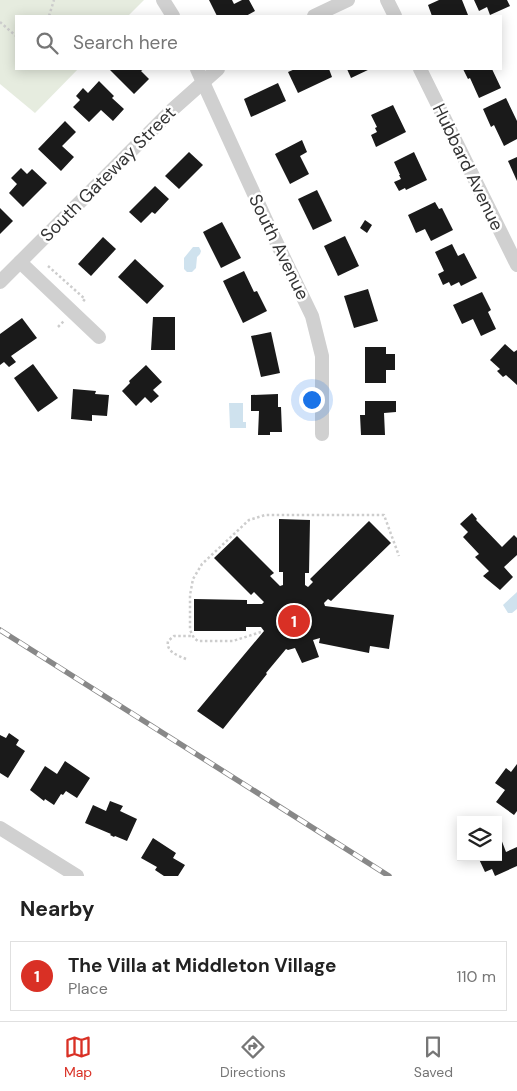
<!DOCTYPE html>
<html lang="en">
<head>
<meta charset="utf-8">
<style>
  body { margin:0; font-family:"DM Sans",sans-serif; background:#f6f6f6; color:#222 }
  .controls { position:absolute; right:15px; bottom:15px; display:grid; overflow:hidden; border-radius:0px; box-shadow:0 2px 12px #0003 }
  .controls button { width:45px; height:45px; display:grid; place-items:center; padding:0; border:0; border-bottom:1px solid #e0e0e0; background:#fff; color:#222; font:25px sans-serif }
  .you { position:absolute; left:311px; top:399px; width:18px; height:18px; margin:-12px; border:4px solid #fff; border-radius:50%; background:#1a73e8; box-shadow:0 0 0 8px #1a73e833 }
  .badge { display:grid; place-items:center; width:32px; height:32px; border-radius:50%; background:#d93025; color:#fff; font-size:16px; font-weight:700 }
  .pin { position:absolute; translate:-50% -50%; border:2px solid #fff; box-shadow:0 1px 5px #0006 }
  .list { margin:0; padding:0; list-style:none }
  h2 { display:flex; justify-content:space-between; align-items:center; height:65px; margin:0; padding:0 20px; font-size:21px }
  h2 small { font-size:16px; font-weight:400; color:#767676 }
  .list li { display:grid; grid-template-columns:32px 1fr auto; gap:15px; align-items:center; box-sizing:border-box; height:70px; margin:0 10px 10px; padding:0 10px; border:1px solid #e0e0e0; border-radius:0px }
  .list b { display:block; font-size:19px; white-space:nowrap }
  .list p { margin:0; font-size:16px; white-space:nowrap; color:#767676 }
  .list em { font-size:16px; font-style:normal; color:#767676 }
  .icon { flex:none; width:28px; height:28px; fill:none; stroke:currentColor; stroke-width:2; stroke-linecap:round; stroke-linejoin:round }
  .map { position:relative; flex:none; width:517px; height:876px; overflow:hidden }
  .search { position:absolute; background:#fff; box-shadow:0 2px 12px #0003; left:15px; right:15px; top:15px; height:55px; display:flex; align-items:center; gap:12px; box-sizing:border-box; padding:0 18px; border-radius:0px; color:#767676; font-size:19px }
  .sheet { height:145px; background:#fff }
  nav { display:flex; justify-content:space-around; align-items:center; box-sizing:border-box; height:70px; border-top:1px solid #e0e0e0; background:#fff; font-size:14px; color:#767676 }
  nav a { display:grid; justify-items:center; gap:2px }
  nav .on { color:#d93025 }
  .map>svg:first-child { display:block }
</style>
</head>
<body>
<div class="map">
<svg width="517" height="876" viewBox="0 0 517 876">
  <rect width="100%" height="100%" fill="#fff"/>
  <path fill="#e6ecdf" d="M0,0H144L128,16H16V69H78L35,113L0,84Z"/>
  <g fill="#cfe2ee">
    <path d="M193,247H199L201,251L200,254L197,257L196,268L192,272H187L184,269V258Z"/>
    <path d="M229,403H243V422H246V428H230Z"/>
    <path d="M517,592V609L512,613H508L503,605Z"/>
  </g>
  <g fill="#1a1a1a">
    <path d="M209,0H232L234,4L242,0H249L255,11L246,16H217Z"/>
    <path d="M439,0H462L468,15L432,16L428,5Z"/>
    <path d="M474,0H507L510,6L490,15L487,7L479,11Z"/>
    <path d="M109,69H144L141,71L149,79L134,94Z"/>
    <path d="M295,69H329L332,77L298,93L288,72Z"/>
    <path d="M347,69H370L351,78Z"/>
    <path d="M463,69H492L501,88L479,98L470,78L468,79Z"/>
    <path d="M99,81L114,96L112,98L124,109L113,121L101,110L89,122L73,107L80,100L76,96L83,88L88,93Z"/>
    <path d="M278,83L286,101L251,117L244,99Z"/>
    <path d="M506,98L517,121V139L504,146L494,125L491,127L483,109Z"/>
    <path d="M393,105L406,132L376,147L371,135L377,132L375,128L377,127L371,115Z"/>
    <path d="M65,121L76,132L62,146L74,157L61,171L38,149Z"/>
    <path d="M302,140L307,152L300,156L309,174L290,184L275,154Z"/>
    <path d="M189,152L203,165L179,189L165,176Z"/>
    <path d="M414,152L427,180L406,190L405,188L399,191L394,182L401,179L399,175H400L394,162Z"/>
    <path d="M517,157V181L508,161Z"/>
    <path d="M21,168L27,174L32,169L47,183L23,207L9,193L17,184L11,178Z"/>
    <path d="M155,186L169,199L155,214L152,212L141,223L129,212Z"/>
    <path d="M317,190L332,221L313,230L298,199Z"/>
    <path d="M435,202L439,209L442,208L453,230L431,241L425,229L416,233L408,215Z"/>
    <path d="M0,208L13,221L0,234Z"/>
    <path d="M365,220L372,225L367,233L360,228Z"/>
    <path d="M222,222L241,258L221,268L203,232Z"/>
    <path d="M345,236L359,266L338,276L324,246Z"/>
    <path d="M103,237L116,249L91,276L78,264Z"/>
    <path d="M452,244L458,256L464,253L477,278L461,286L459,282L451,286L449,282L443,285L438,274L444,271L435,252Z"/>
    <path d="M135,259L164,286L147,304L118,277Z"/>
    <path d="M244,271L254,292L257,291L267,311L243,323L223,281Z"/>
    <path d="M368,289L378,321L354,328L344,296Z"/>
    <path d="M482,292L491,310L488,312L496,329L481,336L473,319L462,324L453,305Z"/>
    <path d="M153,317H175V350H151Z"/>
    <path d="M22,318L37,338L11,356L16,362L9,367L4,362L0,365V334Z"/>
    <path d="M271,332L280,373L261,377L251,336Z"/>
    <path d="M505,344L514,352L517,350V385L506,375L503,377L497,371L500,369L490,360Z"/>
    <path d="M365,347H386V354H395V370H386V383H365Z"/>
    <path d="M33,364L58,398L38,412L14,378Z"/>
    <path d="M146,365L162,382L153,390L159,396L151,403L145,397L136,406L122,391L130,383L129,381Z"/>
    <path d="M73,389L96,391L95,394L109,395L107,416L92,415V421L71,419Z"/>
    <path d="M278,394V407H281L282,432H270V435H258L259,411H251V395Z"/>
    <path d="M365,401H396V412L384,413L385,435H361L360,415H365Z"/>
    <path d="M472,513L477,519L476,520L502,547L514,535L517,538V555L504,567L513,577L500,590L483,576L489,571L475,557L479,554L463,537L468,532L460,524Z"/>
    <path d="M279,519L310,520L309,573H305V585L308,587L313,582L310,579L369,521L391,543L331,601L328,599L324,603L325,606L394,615L389,649L370,646L369,653L319,643L320,638L313,640L319,657L302,663L295,648L288,650L286,649L266,673L267,674L223,729L197,711L264,631L261,627H246V631H194V599L247,600V604H262L264,602L254,592L251,595L214,558L237,536L274,573L270,576L280,586L283,585V572H279Z"/>
    <path d="M9,733L19,740L16,745L25,751L8,778L0,773V735L6,738Z"/>
    <path d="M65,761L90,778L77,798L66,791L63,795L61,794L54,805L45,799L44,801L30,790L45,766L57,774Z"/>
    <path d="M517,764V811L514,815L496,802L505,790L495,783L506,768L511,772Z"/>
    <path d="M110,801L123,806L120,811L137,819L127,841L115,836L114,837L110,835L111,834L85,823L93,805L106,811Z"/>
    <path d="M498,831L506,852L517,847V866L495,876L492,869L485,872L478,857H498Z"/>
    <path d="M153,838L176,853L173,858L185,865L178,876H164L155,870L157,867L141,858Z"/>
  </g>
  <g fill="none" stroke-linecap="round" stroke-linejoin="round">
    <g stroke="#cdcdcd" stroke-width="2.5" stroke-dasharray="2.5 2.5" stroke-linecap="butt">
      <path d="M49,16L54,0"/>
      <path d="M0,22L16,36"/>
      <path d="M48,266L85,299L82,303"/>
      <path d="M58,327L64,321"/>
      <path d="M261,632L233,641H198L194,638L190,630V595L193,579L202,564L249,520L265,515H384L399,556"/>
      <path d="M186,659C177,655 166,652 168,641L174,636H192"/>
    </g>
    <g stroke="#d0d0d0" stroke-width="14">
      <path d="M163,0L173,16"/>
      <path d="M387,0L395,16"/>
      <path d="M314,16L348,0"/>
      <path d="M197,69L270,229L312,316L322,356V434"/>
      <path d="M420,69L517,265"/>
      <path d="M20,262L99,337"/>
      <path d="M0,282L173,109L218,69"/>
      <path d="M0,828L77,876"/>
    </g>
    <defs>
      <path id="rail" d="M0,630L389,876"/>
    </defs>
    <use href="#rail" stroke="#888" stroke-width="5.5"/>
    <use href="#rail" stroke="#fff" stroke-width="4" stroke-dasharray="11" stroke-linecap="butt"/>
  </g>
  <g text-anchor="middle" stroke-width="5" stroke-linejoin="round" paint-order="stroke">
    <g font-size="18" fill="#333" stroke="#fff">
      <text transform="translate(468 167) rotate(64)" y="6">Hubbard Avenue</text>
      <text transform="translate(108 174) rotate(-45)" y="6">South Gateway Street</text>
      <text transform="translate(279 247) rotate(64)" y="6">South Avenue</text>
    </g>
  </g>
</svg>
<div class="controls">
<button><svg class="icon" aria-label="layers" viewBox="0 0 24 24"><path d="M12 4l9 5-9 5-9-5zM3 14l9 5 9-5"/></svg></button>
</div>
<div class="you"></div>
<div class="pin badge" style="left:294px;top:621px">1</div>
<div class="search"><svg class="icon" aria-label="search" viewBox="0 0 24 24"><circle cx="10" cy="10" r="6"/><path d="M15 15l6 6"/></svg>Search here</div>
</div>
<section class="sheet">
<h2>Nearby<small></small></h2>
<ul class="list">
<li><span class="badge">1</span><div><b>The Villa at Middleton Village</b><p>Place</p></div><em>110 m</em></li>
</ul>
</section>
<nav>
<a class="on"><svg class="icon" aria-label="map" viewBox="0 0 24 24"><path d="M3 6l6-2 6 2 6-2v14l-6 2-6-2-6 2zM9 4v14M15 6v14"/></svg>Map</a>
<a><svg class="icon" aria-label="directions" viewBox="0 0 24 24"><path d="M12 3l9 9-9 9-9-9zM9 14v-3h6M13 9l2 2-2 2"/></svg>Directions</a>
<a><svg class="icon" aria-label="saved" viewBox="0 0 24 24"><path d="M7 4h10v16l-5-4-5 4z"/></svg>Saved</a>
</nav>
</body>
</html>
